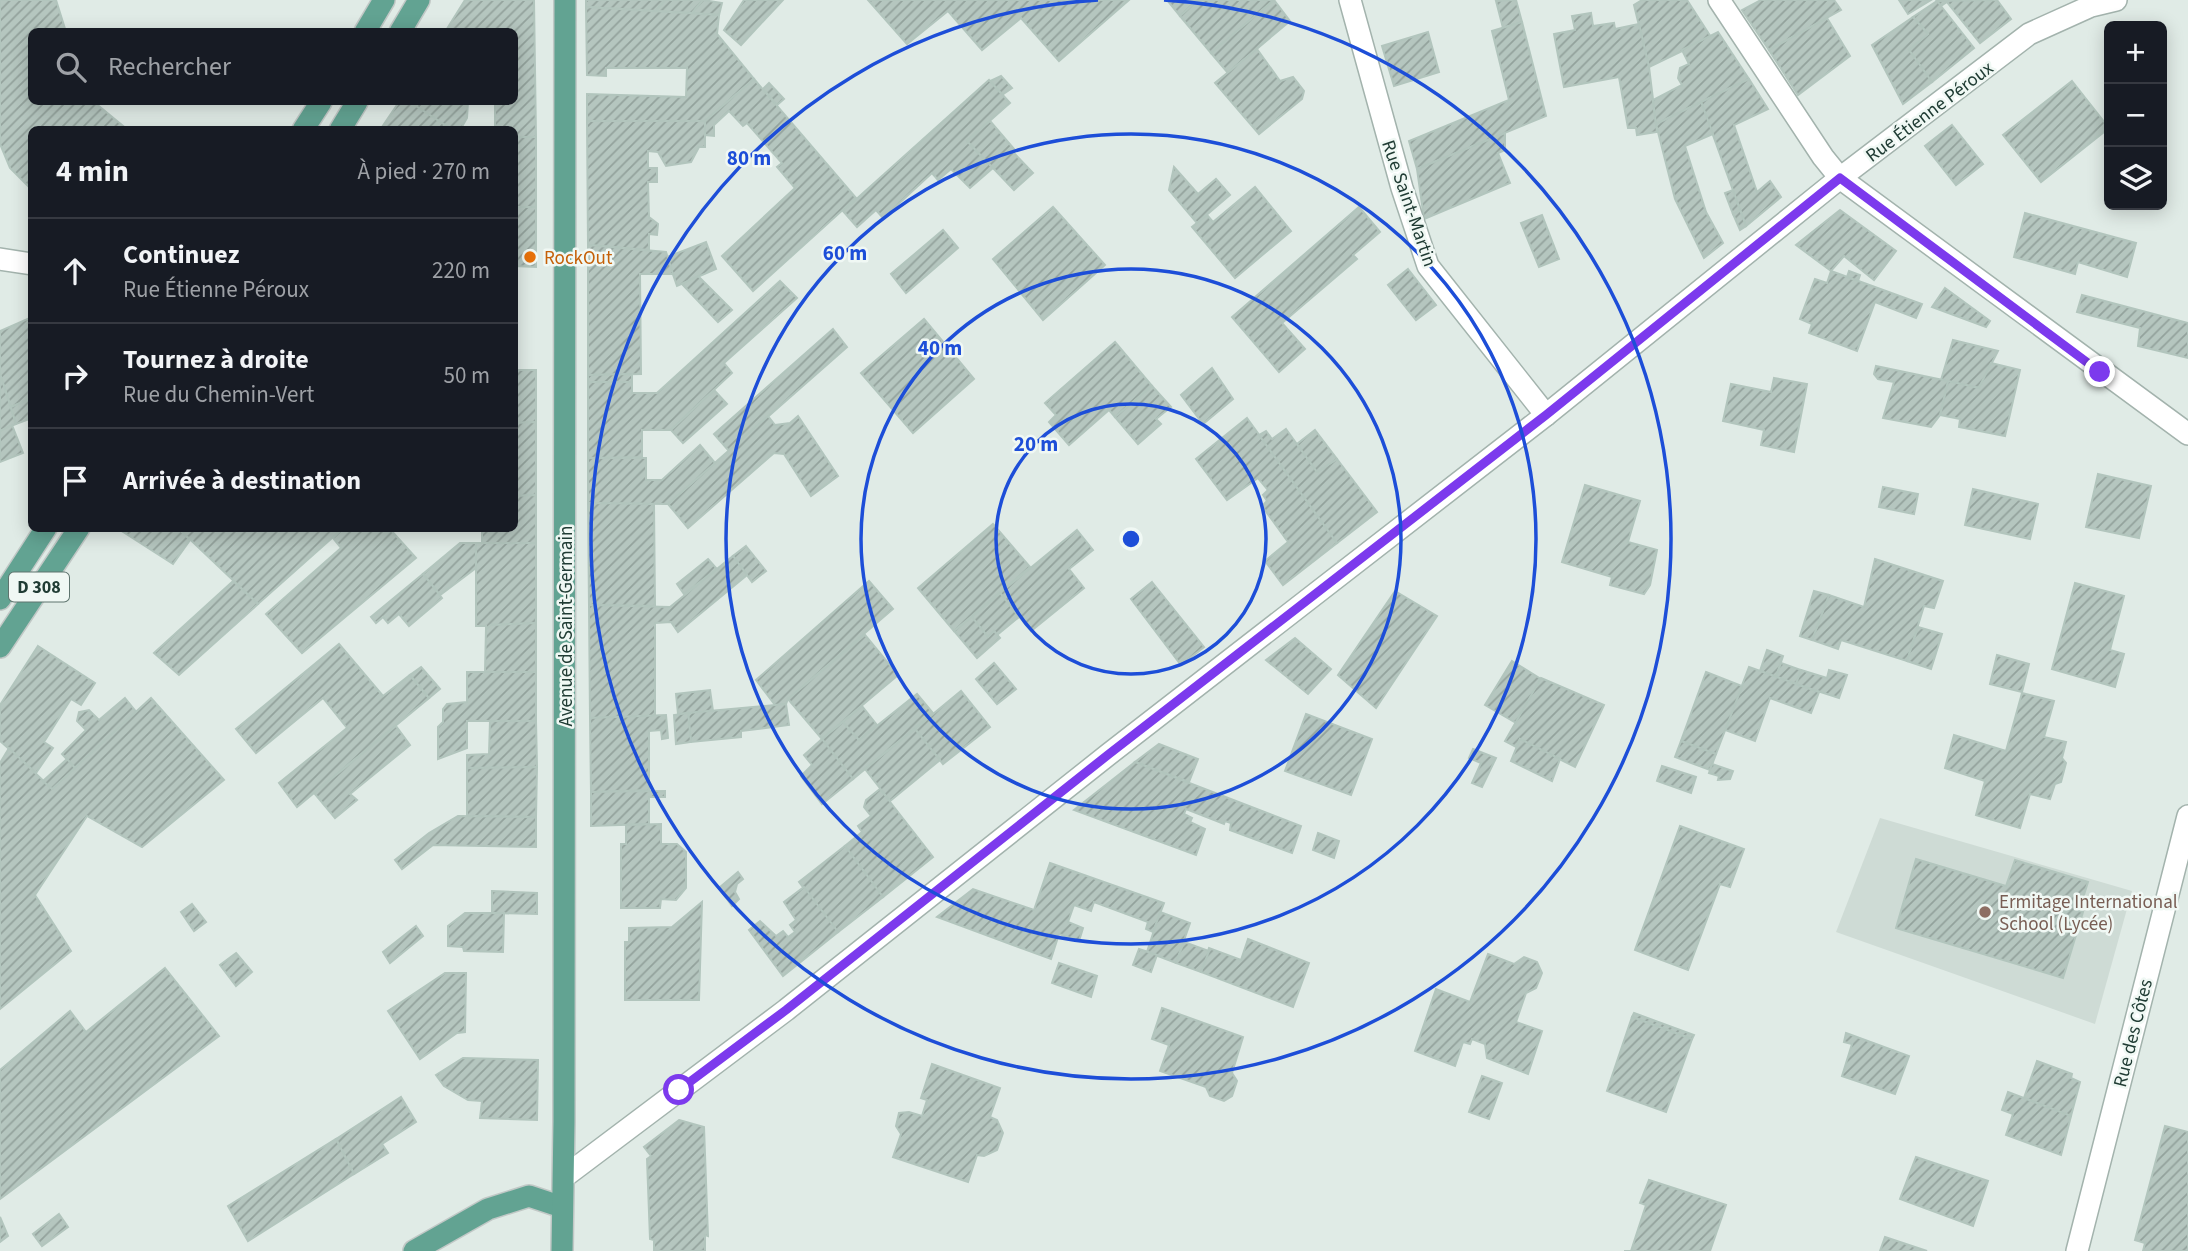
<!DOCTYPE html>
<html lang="fr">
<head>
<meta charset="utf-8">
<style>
  body { margin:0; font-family:"Source Sans 3",sans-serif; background:#242831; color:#f1f3f6 }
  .controls { position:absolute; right:21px; top:21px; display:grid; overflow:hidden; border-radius:10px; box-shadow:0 4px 18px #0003 }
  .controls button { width:63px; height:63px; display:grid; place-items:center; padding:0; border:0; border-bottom:2px solid #363941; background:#171b24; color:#f1f3f6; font:35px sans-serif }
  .stop { position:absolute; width:21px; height:21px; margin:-16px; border:5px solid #7c3aed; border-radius:50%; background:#fff }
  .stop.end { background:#7c3aed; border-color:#fff; box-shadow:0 2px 7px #0008 }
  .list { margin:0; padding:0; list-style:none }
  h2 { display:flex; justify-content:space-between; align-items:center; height:91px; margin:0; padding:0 28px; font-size:30px }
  h2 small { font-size:23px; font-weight:400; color:#9ea1a6 }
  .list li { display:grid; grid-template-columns:46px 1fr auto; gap:21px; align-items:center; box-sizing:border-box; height:105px; padding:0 28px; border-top:2px solid #363941 }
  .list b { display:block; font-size:26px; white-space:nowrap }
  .list p { margin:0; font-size:23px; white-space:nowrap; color:#9ea1a6 }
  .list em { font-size:23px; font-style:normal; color:#9ea1a6 }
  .icon { flex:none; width:38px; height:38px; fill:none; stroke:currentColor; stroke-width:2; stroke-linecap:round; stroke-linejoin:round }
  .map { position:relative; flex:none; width:2188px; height:1251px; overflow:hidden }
  .search { position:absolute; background:#171b24; box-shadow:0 4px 18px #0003; left:28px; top:28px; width:490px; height:77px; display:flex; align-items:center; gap:18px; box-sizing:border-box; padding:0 24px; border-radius:10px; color:#9ea1a6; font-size:26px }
  .panel { position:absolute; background:#171b24; box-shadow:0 4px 18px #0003; left:28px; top:126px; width:490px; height:406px; border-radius:10px }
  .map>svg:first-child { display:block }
</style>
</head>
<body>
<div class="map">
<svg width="2188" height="1251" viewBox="0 0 2188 1251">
  <defs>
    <pattern id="building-hatch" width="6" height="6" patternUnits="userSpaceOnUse" patternTransform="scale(1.75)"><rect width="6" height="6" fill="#b5c6bf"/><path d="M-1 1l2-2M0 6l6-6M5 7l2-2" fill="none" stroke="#93a29c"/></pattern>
  </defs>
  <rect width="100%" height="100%" fill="#e0ebe6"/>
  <path fill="#cedbd5" d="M1880,818L2132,891L2095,1024L1836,932Z"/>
  <g fill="url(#building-hatch)" stroke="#b2c5bd" stroke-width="2">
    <path d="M0,0H56L66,32H32V102H94L128,130H32V190L10,168L0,144Z"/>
    <path d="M465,0H534L536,137H514V130H471L473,127L495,128V102H514V32H445Z"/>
    <path d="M586,0H665L656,11L586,7Z"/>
    <path d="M665,0H703L692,13L656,11Z"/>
    <path d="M703,0L722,3L719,15L692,13Z"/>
    <path d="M744,0H783L741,45L724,30Z"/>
    <path d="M868,0H1129L1059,61L1021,18L982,50L948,11L907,44Z"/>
    <path d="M1167,0H1198L1180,16Z"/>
    <path d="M1198,0H1274L1211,53L1180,16Z"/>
    <path d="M1274,0L1290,21L1228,73L1211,53Z"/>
    <path d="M1516,0L1522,22L1503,28L1496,1Z"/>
    <path d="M1642,0H1687L1711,37L1649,67L1634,5Z"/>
    <path d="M1761,0H1834L1841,10L1769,50L1742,10Z"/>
    <path d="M1899,0H1931L1908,14Z"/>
    <path d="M1997,0L2011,19L1980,43L1947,2L1941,6L1937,1Z"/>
    <path d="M1937,1L1974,48L1932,82L1909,50L1928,34L1913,17Z"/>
    <path d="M586,7L719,15L717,34L754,79L705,121H587V94L686,97L687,68H606V76L587,75Z"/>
    <path d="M1591,13L1593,26L1614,23L1615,29L1639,24L1649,67L1657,132L1637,135L1636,128H1628L1619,77L1564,87L1554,34L1575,30L1572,16Z"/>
    <path d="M1913,17L1928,34L1909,50L1932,82L1903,104L1872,45Z"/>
    <path d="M1827,18L1850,56L1798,95L1769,50Z"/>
    <path d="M1522,22L1546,116L1417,169L1409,141L1509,100L1492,31Z"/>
    <path d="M1428,32L1439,72L1394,86L1382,46Z"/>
    <path d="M1718,32L1749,79L1656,124L1653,100L1682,85L1678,78L1680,68L1689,64L1682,50Z"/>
    <path d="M1257,49L1280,81L1293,77L1304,91L1302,99L1259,134L1215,83Z"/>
    <path d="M1001,76L1012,88L1002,95L990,81Z"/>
    <path d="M754,79L856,198L753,291L722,256L795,188L777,167L782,163L747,123L743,126L729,111L714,125V136L705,135V121Z"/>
    <path d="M1749,79L1768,109L1734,125L1757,192L1770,181L1781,197L1746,226L1701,102Z"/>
    <path d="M989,80L1010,103L967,141L993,168L970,188L951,169L938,180L932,173L883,218L876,210L857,227L843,211Z"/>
    <path d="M2072,81L2109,128L2041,182L2003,135Z"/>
    <path d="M769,83L784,99L777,105L763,89Z"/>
    <path d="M399,102H410L453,130H380Z"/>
    <path d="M410,102H468L467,118L460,130H453Z"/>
    <path d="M1701,102L1713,134L1685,146L1706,212L1723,243L1704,258L1675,199L1656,124Z"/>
    <path d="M587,121H705V147H699L691,162L666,166L658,152L648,151V168H657V182H648L649,217L658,224L657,235L649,234V250L588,245Z"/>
    <path d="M990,121L1014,149L993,168L967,141Z"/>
    <path d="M1952,125L1983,164L1956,185L1925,146Z"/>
    <path d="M1505,133V150L1498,153L1510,183L1424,219L1417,169Z"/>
    <rect x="514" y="137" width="22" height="70"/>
    <path d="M1012,151L1033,173L1014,190L993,168Z"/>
    <path d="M1174,167L1198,194L1216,179L1230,195L1197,223L1169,190Z"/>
    <path d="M1255,187L1291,231L1235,278L1192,227L1207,215L1213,222Z"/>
    <path d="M1733,190L1740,210L1733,214L1725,193Z"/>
    <path d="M514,207H536V267L514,266Z"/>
    <path d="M1053,207L1105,265L1043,320L993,259Z"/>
    <path d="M1359,207L1380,232L1353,255L1357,259L1282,323L1305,349L1279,372L1232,317Z"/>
    <path d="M1740,210L1746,226L1740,230L1733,214Z"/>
    <path d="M1840,210L1896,251L1874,280L1844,256L1831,271L1796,245Z"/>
    <path d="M2025,213L2136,243L2127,277L2078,262L2075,274L2014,257Z"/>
    <path d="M1542,215L1559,259L1539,267L1521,223Z"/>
    <path d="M943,230L958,248L906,293L891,274Z"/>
    <path d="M706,242L716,269L677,286L667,257Z"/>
    <path d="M588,245L666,252L673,274H640L641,374L588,375Z"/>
    <path d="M1408,269L1436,305L1416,320L1388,285Z"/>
    <path d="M1831,271L1922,304L1916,318L1875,302L1857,351L1809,333L1812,324L1800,319L1815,279L1827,283Z"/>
    <path d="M1849,271L1860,275L1858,281L1847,277Z"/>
    <path d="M698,276L732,310L718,322L682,284Z"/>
    <path d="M780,281L797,298L724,363L732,373L671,430H642V457L588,458V382H632V393H657Z"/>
    <path d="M1945,288L1990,321L1986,327L1932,307Z"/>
    <path d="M2082,295L2188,323V358L2138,346L2140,328L2077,312Z"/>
    <path d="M32,317V398L11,407L0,374V331Z"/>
    <path d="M924,319L974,379L913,433L861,373Z"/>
    <path d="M833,329L847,347L729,451L714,434Z"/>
    <path d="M1953,340L1998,351L1979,388L1941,380Z"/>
    <path d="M1115,342L1152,386L1115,417L1109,410L1069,445L1049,422L1056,415L1045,403Z"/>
    <path d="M1991,363L2020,370L2005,436L1959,427L1960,419L1940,415L1948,381L1979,388Z"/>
    <path d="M1876,366L1948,381L1940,415L1931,427L1883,418L1894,382L1878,379L1874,374Z"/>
    <path d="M1212,368L1233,399L1203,424L1181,395Z"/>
    <path d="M514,370H536V422L514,423Z"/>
    <path d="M0,374L16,424L0,431Z"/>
    <path d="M632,374V382H588V375Z"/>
    <path d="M1774,378L1807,384L1794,452L1761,445L1764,430L1723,421L1731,384L1771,392Z"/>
    <path d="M1152,386L1171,407L1156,419L1161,424L1138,444L1115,417Z"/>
    <path d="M714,390L727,404L683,443L671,430Z"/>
    <path d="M32,398V418L16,424L11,407Z"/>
    <path d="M768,416L775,425L790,423L798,416L838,476L811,496L784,454L774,453L688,528L668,504Z"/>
    <path d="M1247,418L1337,543L1283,585L1265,561L1288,542L1262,506L1267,501L1263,495L1268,490L1258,478L1227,500L1196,459Z"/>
    <path d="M536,422V495L514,496V423Z"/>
    <path d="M12,425L23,453L0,462V431Z"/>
    <path d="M1286,429L1317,472L1337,459L1377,512L1337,543L1259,435L1266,431L1272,439Z"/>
    <path d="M1315,430L1337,459L1317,472L1297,444Z"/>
    <path d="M700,445L715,463L668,504L588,503V458H646V480H662Z"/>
    <path d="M2098,474L2151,486L2139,538L2086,527Z"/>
    <path d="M1585,485L1640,501L1628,542L1657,550L1650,585L1644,594L1610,585L1612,577L1562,562Z"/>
    <path d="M1883,487L1918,494L1914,514L1879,507Z"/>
    <path d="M1973,489L2038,504L2030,539L1965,525Z"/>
    <path d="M536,495V543H482V528H514V496Z"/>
    <path d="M588,503L654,504L655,606L589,605Z"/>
    <path d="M993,524L1030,567L954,631L918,588Z"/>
    <path d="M117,528H178L190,540L173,564Z"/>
    <path d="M178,528H340L341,530L258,604Z"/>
    <path d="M343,528H389L416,558L302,653L266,614L341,548L333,538Z"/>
    <path d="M1077,530L1093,550L1069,569L1084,588L1031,631L1000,593Z"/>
    <path d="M460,543H476V568L440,595L423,574Z"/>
    <path d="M476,543H536V623L491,625L486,629V626H476Z"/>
    <path d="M746,546L766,571L752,582L733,556Z"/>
    <path d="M733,556L747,575L678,632L671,622L655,623V716L590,718L589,605L670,607Z"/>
    <path d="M708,559L717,569L684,594L677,584Z"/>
    <path d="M1875,559L1943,581L1934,608L1924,606L1907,661L1841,640L1838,649L1812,640L1829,595L1864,607Z"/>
    <path d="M423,574L442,598L409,626L399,614L388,623L383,617L376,623L371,617Z"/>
    <path d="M233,581L258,604L179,675L154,653Z"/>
    <path d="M869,581L893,609L788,699L786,704L775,705L756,680Z"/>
    <path d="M1152,582L1204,647L1181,665L1131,599Z"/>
    <path d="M2075,583L2124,596L2110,650L2124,654L2115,687L2052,669Z"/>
    <path d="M1395,591L1437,616L1376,708L1338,675Z"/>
    <path d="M1814,591L1829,595L1812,640L1800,636Z"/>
    <path d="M1000,593L1019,617L997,635L994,631L988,637L972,617Z"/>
    <path d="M972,617L988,637L994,631L1000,638L977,658L954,631Z"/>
    <path d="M536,623V672H485L486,629L491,625Z"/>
    <path d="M1918,627L1942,634L1931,669L1907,661Z"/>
    <path d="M865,635L898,675L822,739L788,699Z"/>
    <path d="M1295,638L1331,669L1308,694L1266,660Z"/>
    <path d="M339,644L383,696L410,675L429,698L297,807L279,783L347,728L323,698L256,753L236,729Z"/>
    <path d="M38,646L95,683L81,705L71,699L44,742L53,748L36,773L0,741V705Z"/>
    <path d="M1767,650L1783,656L1776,677L1760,671Z"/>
    <path d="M1997,655L2029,664L2022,692L1990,684Z"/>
    <path d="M1512,661L1541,679L1516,723L1485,705Z"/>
    <path d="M994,663L1016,689L997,704L976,679Z"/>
    <path d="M1781,663L1801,670L1796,684L1776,677Z"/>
    <path d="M421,667L440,689L429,698L410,675Z"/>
    <path d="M1749,667L1819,692L1811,713L1770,698L1755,741L1725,730Z"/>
    <path d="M1801,670L1827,678L1829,670L1847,675L1839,698L1796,684Z"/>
    <path d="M467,672H536V721H467V748L438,759V727L443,722V709L447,704L467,702Z"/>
    <path d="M1706,672L1742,686L1716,754L1681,741Z"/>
    <path d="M1541,678L1604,705L1575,767L1520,739L1516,747L1505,741Z"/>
    <path d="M710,690L713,711L678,714L676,694Z"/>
    <path d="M961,691L990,727L943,764L915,729Z"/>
    <path d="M2022,693L2054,701L2044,737L2066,742L2062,758L2066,763L2061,782L2055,784L2050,799L2030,794L2020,828L1976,815L1985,781L1945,768L1954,735L2006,751Z"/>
    <path d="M917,694L933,713L853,779L822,739L843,722L859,740Z"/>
    <path d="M125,698L137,713L75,768L62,754L86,730L77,721L79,712L89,710L99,720Z"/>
    <path d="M151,698L224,780L142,847L87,816L35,895L71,951L0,1009V763L9,748L52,789Z"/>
    <path d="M786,704L789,725L741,731V737L691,742L688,713Z"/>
    <path d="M862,706L877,725L859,740L843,722Z"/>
    <path d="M688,713L691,742L676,744L674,715Z"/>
    <path d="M1306,714L1372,739L1351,795L1285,771Z"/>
    <path d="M666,715L668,738L662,739L661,730L649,731V790L591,792L590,718Z"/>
    <path d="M490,721H536L537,767L467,768V755L489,754Z"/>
    <path d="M396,726L410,745L350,794L357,800L335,818L314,793Z"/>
    <path d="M915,729L940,760L890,801L865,769Z"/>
    <path d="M822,739L853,779L822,804L801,776L812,765L804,755Z"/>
    <path d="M1520,739L1560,759L1552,781L1511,761Z"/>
    <path d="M1681,741L1716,754L1710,770L1675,757Z"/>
    <path d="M1159,744L1198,759L1189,782L1135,762Z"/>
    <path d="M1473,749L1496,758L1482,787L1472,783L1481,763L1469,758Z"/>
    <path d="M67,759L75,768L52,789L43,781Z"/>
    <path d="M1135,762L1301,826L1292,853L1230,830L1231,823L1225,821L1224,824L1186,809L1184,814L1192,818L1190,822L1205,829L1196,855L1074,810Z"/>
    <path d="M1712,764L1733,771L1730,779L1718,780L1719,776L1709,773Z"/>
    <path d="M1662,766L1696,777L1691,793L1657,781Z"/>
    <path d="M537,767L536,817L467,816V768Z"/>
    <path d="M880,789L933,857L883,897L845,846L862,832L858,826L871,816L864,807L866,800Z"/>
    <path d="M665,791V797H649V824L591,826V792Z"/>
    <path d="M458,816L536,817V847L433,845L402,869L395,860L429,833Z"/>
    <path d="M661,824V844H677L686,852V888L676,900L661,899L660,908H621V844H626V825Z"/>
    <path d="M1680,826L1744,849L1730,887L1720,884L1688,970L1635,950Z"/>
    <path d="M1318,833L1339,841L1334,858L1313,850Z"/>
    <path d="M845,846L883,897L838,932L799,882Z"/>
    <path d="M1916,859L2006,886L2015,860L2088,882L2079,911L2083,912L2063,978L1896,928Z"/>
    <path d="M1050,863L1164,903L1153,932L1146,929L1148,922L1094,902L1091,911L1074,905L1068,922L1083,928L1079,941L1059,934L1051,959L937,917L973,889L1034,910Z"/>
    <path d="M738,872L743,879L737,884L735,892L739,899L732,906L719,888Z"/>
    <path d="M804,887L838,932L783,976L749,930L760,921L776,936L783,931L788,937L795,932L790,925L796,920L784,902Z"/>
    <path d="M492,891L537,893V914L492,913Z"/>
    <path d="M702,902L699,1000H625V942H629V928L672,927Z"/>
    <path d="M192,904L206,922L194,931L181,912Z"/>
    <path d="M1160,912L1190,923L1176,963L1147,952Z"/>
    <path d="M465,913H504L503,952L464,951L463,947L448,946V926Z"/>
    <path d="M416,926L423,936L390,963L383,952Z"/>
    <path d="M1248,939L1309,963L1293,1007L1201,972L1209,948L1241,960Z"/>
    <path d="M1184,942L1209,951L1201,972L1176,963Z"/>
    <path d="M1139,949L1157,955L1151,972L1133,965Z"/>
    <path d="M236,953L252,972L236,986L220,965Z"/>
    <path d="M1488,954L1514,964L1524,957L1537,962L1542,973L1536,988L1526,993L1516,1022L1542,1031L1528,1074L1487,1058L1485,1044L1472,1039L1470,1044L1463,1042L1455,1066L1415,1051L1436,989L1470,1002Z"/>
    <path d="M1059,963L1097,976L1091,997L1052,983Z"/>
    <path d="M165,968L219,1036L0,1199V1070L70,1011L86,1032Z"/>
    <path d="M445,973H466L465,1032L457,1033L420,1059L388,1011Z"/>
    <path d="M1162,1008L1243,1037L1232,1073L1237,1081L1232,1096L1224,1101L1210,1096L1206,1087L1160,1071L1169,1045L1152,1039Z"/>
    <path d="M1634,1013L1694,1035L1692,1039L1632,1017Z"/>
    <path d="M1632,1017L1692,1039L1666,1112L1607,1091Z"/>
    <path d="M1846,1033L1909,1056L1895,1094L1842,1076L1852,1044L1844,1042Z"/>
    <path d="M463,1058L538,1060L537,1120L480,1118L482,1101L468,1100L444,1086L436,1075Z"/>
    <path d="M2037,1061L2072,1074L2071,1078L2080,1082L2071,1116L2024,1098Z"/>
    <path d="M932,1064L1000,1088L990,1117L997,1120L1003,1133L997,1150L984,1156L977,1155L968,1182L893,1157L901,1134L896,1126L899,1113L909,1112L922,1116L927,1100L921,1098Z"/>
    <path d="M1482,1076L1502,1083L1489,1119L1469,1112Z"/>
    <path d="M2008,1092L2071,1116L2061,1155L2006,1135L2013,1114L2002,1110Z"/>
    <path d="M401,1097L416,1122L382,1144L388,1153L354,1174L336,1139Z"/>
    <path d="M679,1120L704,1127L708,1236L705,1235V1251H654V1240L650,1239L647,1159L651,1156L644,1147Z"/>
    <path d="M2165,1126L2188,1132V1251H2143L2145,1243L2135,1240Z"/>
    <path d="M336,1139L354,1174L248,1241L228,1206Z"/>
    <path d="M1916,1157L1988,1181L1973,1226L1900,1199Z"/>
    <path d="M1649,1180L1726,1205L1710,1251H1624H1631L1646,1205L1640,1203Z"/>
    <path d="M59,1214L68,1227L42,1246L33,1234Z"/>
    <path d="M0,1217L8,1236L0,1242Z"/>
    <path d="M1885,1237L1927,1251H1880Z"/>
  </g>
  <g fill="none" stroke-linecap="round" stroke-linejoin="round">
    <defs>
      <g id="minor">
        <path d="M1350,0L1402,188L1428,266L1546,415"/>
        <path d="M1719,0L1823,157L1840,178L2188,434"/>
        <path d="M0,259L32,264"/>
        <path d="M564,1177L786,1010L1109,754L1546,415L1840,178L2029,34L2091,6L2116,0"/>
        <path d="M2077,1251L2188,816"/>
      </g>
      <g id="major">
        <path d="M365,32L384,0"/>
        <path d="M400,32L419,0"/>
        <path d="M303,130L321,102"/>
        <path d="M340,130L357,102"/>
        <path d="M0,599L46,528"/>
        <path d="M0,647L79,528"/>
        <path d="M414,1251L488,1209L529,1196L562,1207"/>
        <path d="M562,1251L564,1122L565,0"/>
      </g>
    </defs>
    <use href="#minor" stroke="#a3b3ad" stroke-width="24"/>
    <use href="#major" stroke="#c1c8c6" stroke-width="24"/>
    <use href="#minor" stroke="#fff" stroke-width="21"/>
    <use href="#major" stroke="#62a392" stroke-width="21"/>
  </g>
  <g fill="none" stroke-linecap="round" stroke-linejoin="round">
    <path stroke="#7c3aed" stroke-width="9" d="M679,1090L786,1010L1109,754L1546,415L1840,178L2100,372"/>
  </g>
  <g fill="none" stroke="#1d4ed8" stroke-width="3.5">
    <circle cx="1131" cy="539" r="135"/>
    <circle cx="1131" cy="539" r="270"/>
    <circle cx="1131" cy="539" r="405"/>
    <path d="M1164 0A540 540 0 1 1 1098 0"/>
  </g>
  <circle fill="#e8710a" stroke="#f0f8f4" stroke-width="2.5" cx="530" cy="257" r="7"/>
  <circle fill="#8d6e63" stroke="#f0f8f4" stroke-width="2.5" cx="1985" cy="912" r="7"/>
  <g text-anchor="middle" stroke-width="5" stroke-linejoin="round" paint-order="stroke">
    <rect fill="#f0f8f4" stroke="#5e746e" stroke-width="2" x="9" y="572.5" width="60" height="29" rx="5"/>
    <g font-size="18" font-weight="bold" fill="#203c34">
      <text x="39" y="593">D 308</text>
    </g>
    <g font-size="19" fill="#203c34" stroke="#f0f8f4">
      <text transform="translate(1929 111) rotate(-37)" y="7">Rue Étienne Péroux</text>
      <text transform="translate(1410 203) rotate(71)" y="7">Rue Saint-Martin</text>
      <text transform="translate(565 626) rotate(-90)" y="7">Avenue de Saint-Germain</text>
      <text transform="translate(2132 1033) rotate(-76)" y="7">Rue des Côtes</text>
    </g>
    <g font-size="19" fill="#c56008" stroke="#f0f8f4" text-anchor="start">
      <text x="544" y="264">RockOut</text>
    </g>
    <g font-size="19" fill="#785e54" stroke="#f0f8f4" text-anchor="start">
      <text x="1999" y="908">Ermitage International<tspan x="1999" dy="22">School (Lycée)</tspan></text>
    </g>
  </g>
  <circle cx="1131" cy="539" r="10" fill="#1d4ed8" stroke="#f0f8f4" stroke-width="3.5"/>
  <g font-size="21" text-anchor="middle" font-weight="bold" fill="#1d4ed8" stroke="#f0f8f4" stroke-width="5" stroke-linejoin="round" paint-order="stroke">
    <text x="749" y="165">80 m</text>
    <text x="845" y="260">60 m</text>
    <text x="940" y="355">40 m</text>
    <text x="1036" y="451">20 m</text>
  </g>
</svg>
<div class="controls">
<button>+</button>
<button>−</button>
<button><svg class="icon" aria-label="layers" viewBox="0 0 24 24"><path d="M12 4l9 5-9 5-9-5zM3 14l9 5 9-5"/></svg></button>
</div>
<div class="stop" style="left:679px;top:1090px"></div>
<div class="stop end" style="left:2100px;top:372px"></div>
<div class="search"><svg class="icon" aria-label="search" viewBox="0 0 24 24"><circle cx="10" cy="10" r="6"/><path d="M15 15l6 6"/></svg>Rechercher</div>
<section class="panel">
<h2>4 min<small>À pied · 270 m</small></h2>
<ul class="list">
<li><svg class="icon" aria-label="ahead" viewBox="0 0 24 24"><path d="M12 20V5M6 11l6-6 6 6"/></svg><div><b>Continuez</b><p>Rue Étienne Péroux</p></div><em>220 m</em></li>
<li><svg class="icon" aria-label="right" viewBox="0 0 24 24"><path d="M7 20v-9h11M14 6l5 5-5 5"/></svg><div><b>Tournez à droite</b><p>Rue du Chemin-Vert</p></div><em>50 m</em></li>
<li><svg class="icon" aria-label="arrive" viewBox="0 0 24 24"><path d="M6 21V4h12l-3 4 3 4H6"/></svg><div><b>Arrivée à destination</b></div></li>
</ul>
</section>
</div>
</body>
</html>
